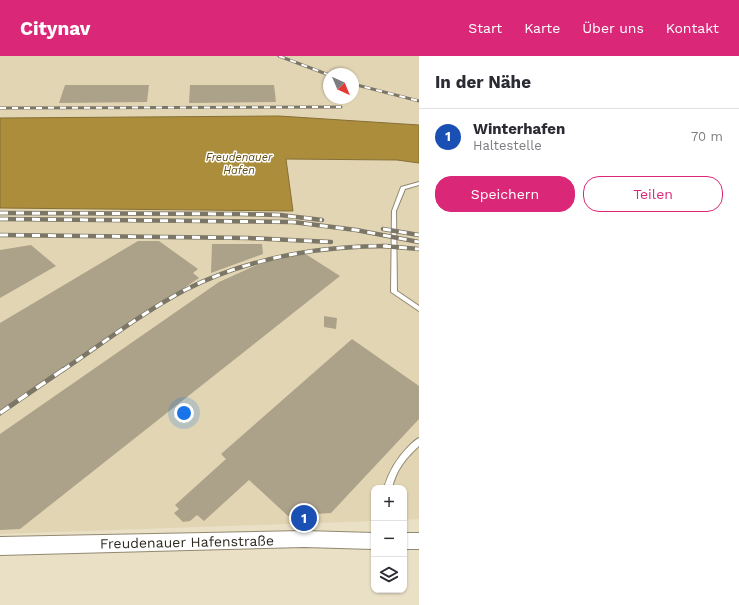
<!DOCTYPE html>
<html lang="de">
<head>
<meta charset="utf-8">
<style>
  body { margin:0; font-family:"Work Sans",sans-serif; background:#f7f7f7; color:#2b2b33 }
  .controls { position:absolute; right:12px; bottom:12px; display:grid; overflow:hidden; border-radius:8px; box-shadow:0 1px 3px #0004 }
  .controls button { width:36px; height:36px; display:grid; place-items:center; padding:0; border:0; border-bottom:1px solid #e1e1e2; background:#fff; color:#2b2b33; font:20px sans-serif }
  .compass { position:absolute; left:323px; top:12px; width:36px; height:36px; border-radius:50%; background:#fff; box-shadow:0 1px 3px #0004; rotate:136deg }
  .you { position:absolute; left:184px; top:357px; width:14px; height:14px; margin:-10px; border:3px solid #fff; border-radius:50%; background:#1a73e8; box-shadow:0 0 0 6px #1a73e833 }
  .badge { display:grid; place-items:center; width:26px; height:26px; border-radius:50%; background:#db2777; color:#fff; font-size:13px; font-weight:700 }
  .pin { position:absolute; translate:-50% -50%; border:2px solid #fff; box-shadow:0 1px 4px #0006 }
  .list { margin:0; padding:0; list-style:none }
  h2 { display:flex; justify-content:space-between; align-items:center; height:52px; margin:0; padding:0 16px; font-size:17px }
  h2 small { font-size:13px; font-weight:400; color:#7c7c81 }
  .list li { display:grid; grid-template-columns:26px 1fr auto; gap:12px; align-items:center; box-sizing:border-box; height:56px; padding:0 16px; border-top:1px solid #e1e1e2 }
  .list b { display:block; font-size:15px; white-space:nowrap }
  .list p { margin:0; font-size:13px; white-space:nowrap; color:#7c7c81 }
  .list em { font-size:13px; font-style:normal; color:#7c7c81 }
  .actions { display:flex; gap:8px; padding:12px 16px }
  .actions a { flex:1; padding:9px 0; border:1px solid #db2777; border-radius:16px; text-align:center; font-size:14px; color:#db2777 }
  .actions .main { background:#db2777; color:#fff }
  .icon { flex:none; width:22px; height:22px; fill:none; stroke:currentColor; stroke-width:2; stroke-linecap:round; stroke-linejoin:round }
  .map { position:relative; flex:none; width:419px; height:549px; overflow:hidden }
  header { display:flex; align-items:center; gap:24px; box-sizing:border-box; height:56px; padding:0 20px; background:#db2777; color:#fff }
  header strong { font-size:19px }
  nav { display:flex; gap:22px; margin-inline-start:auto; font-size:14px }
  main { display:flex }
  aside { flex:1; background:#fff }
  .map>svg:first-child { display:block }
</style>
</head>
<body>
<header>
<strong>Citynav</strong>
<nav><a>Start</a><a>Karte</a><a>Über uns</a><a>Kontakt</a></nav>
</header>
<main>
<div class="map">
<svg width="419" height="549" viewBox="0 0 419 549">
  <rect width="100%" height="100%" fill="#eae0c6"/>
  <g fill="#e2d5b4" fill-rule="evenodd">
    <path d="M0,0H419V69L279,60L0,62ZM329,18H353V42H329Z"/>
    <path d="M286,103L397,104L419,107V463L404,464V432H374V465L0,478V152L293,155Z"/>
  </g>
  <path fill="#ab8d3c" stroke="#866f34" d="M279,60L419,69V107L397,104L286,103L293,155L0,152V62Z"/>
  <g fill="#aca28a">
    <path d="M65,29H149L147,46L59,47Z"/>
    <path d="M190,29H274L276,46L189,47Z"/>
    <path d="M138,185H159L198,213L193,217L199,222L0,356V267Z"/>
    <path d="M212,188H262L263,198L211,217Z"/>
    <path d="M31,189L56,210L0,242V194Z"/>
    <path d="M304,197L340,220L20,473L0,474V378L219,226L261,207Z"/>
    <path d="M324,260L337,262L336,273L324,271Z"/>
    <path d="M352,283L419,330V363L331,457L288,460L249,424L204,465L197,459L190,465L183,466L174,457L179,453L175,449L226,403L221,398Z"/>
  </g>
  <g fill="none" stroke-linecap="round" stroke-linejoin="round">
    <defs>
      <g id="service">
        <path d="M419,126V129L405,133L396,155L397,235L419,250V255L391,236L392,155L401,131Z"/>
        <path d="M419,382V390C406,402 396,414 392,432H384C389,415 397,402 409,390C412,387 415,384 419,382Z"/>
      </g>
      <g id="minor">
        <path d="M304,475L374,477V493L304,491L0,499V481Z"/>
        <rect x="404" y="477" width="15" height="16"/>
      </g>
    </defs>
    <use href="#service" stroke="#928871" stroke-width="2"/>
    <use href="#minor" stroke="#928871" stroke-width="2"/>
    <use href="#service" fill="#fff" fill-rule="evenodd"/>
    <use href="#minor" fill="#fff" fill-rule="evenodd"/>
    <defs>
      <g id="rail-far2">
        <path d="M279,0L329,19"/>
        <path d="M353,28L419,45"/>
        <path d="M0,52L341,51"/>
      </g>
      <g id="rail-far1">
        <path d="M0,157L241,158L280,159L322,164"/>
        <path d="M0,163L293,166L356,174L419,186"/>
        <path d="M383,173L419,179"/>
        <path d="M0,179L248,182L331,186"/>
        <path d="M383,190L419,193"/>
        <path d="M63,314C103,287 142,257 185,234C248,202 318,190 388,190"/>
      </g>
      <path id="rail" d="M0,357L64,313"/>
    </defs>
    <use href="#rail-far2" stroke="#7c7666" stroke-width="3"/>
    <use href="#rail-far1" stroke="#7c7666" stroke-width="4.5"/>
    <use href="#rail" stroke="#7c7666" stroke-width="5"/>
    <use href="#rail-far2" stroke="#fff" stroke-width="2" stroke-dasharray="6" stroke-linecap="butt"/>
    <use href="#rail-far1" stroke="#fff" stroke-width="3" stroke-dasharray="8" stroke-linecap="butt"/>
    <use href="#rail" stroke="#fff" stroke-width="3.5" stroke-dasharray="11" stroke-linecap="butt"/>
  </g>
  <g text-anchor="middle" stroke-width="3" stroke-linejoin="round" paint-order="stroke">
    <g font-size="11" font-style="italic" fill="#614c0d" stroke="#fff">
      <text x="239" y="105">Freudenauer<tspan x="239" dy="13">Hafen</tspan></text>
    </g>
    <g font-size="14" fill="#2e2a21" stroke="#fff">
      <text transform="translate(187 486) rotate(-1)" y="5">Freudenauer Hafenstraße</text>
    </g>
  </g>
</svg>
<div class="controls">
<button>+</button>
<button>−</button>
<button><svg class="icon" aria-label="layers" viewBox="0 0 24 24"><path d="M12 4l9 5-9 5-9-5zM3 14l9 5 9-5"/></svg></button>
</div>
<svg class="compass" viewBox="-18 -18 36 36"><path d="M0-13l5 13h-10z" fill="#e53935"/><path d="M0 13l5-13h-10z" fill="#7c7c81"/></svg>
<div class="you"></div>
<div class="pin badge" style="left:304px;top:462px;background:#1a4fb4">1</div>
</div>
<aside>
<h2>In der Nähe<small></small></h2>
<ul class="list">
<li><span class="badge" style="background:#1a4fb4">1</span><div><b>Winterhafen</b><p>Haltestelle</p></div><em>70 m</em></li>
</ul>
<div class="actions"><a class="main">Speichern</a><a>Teilen</a></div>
</aside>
</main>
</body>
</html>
